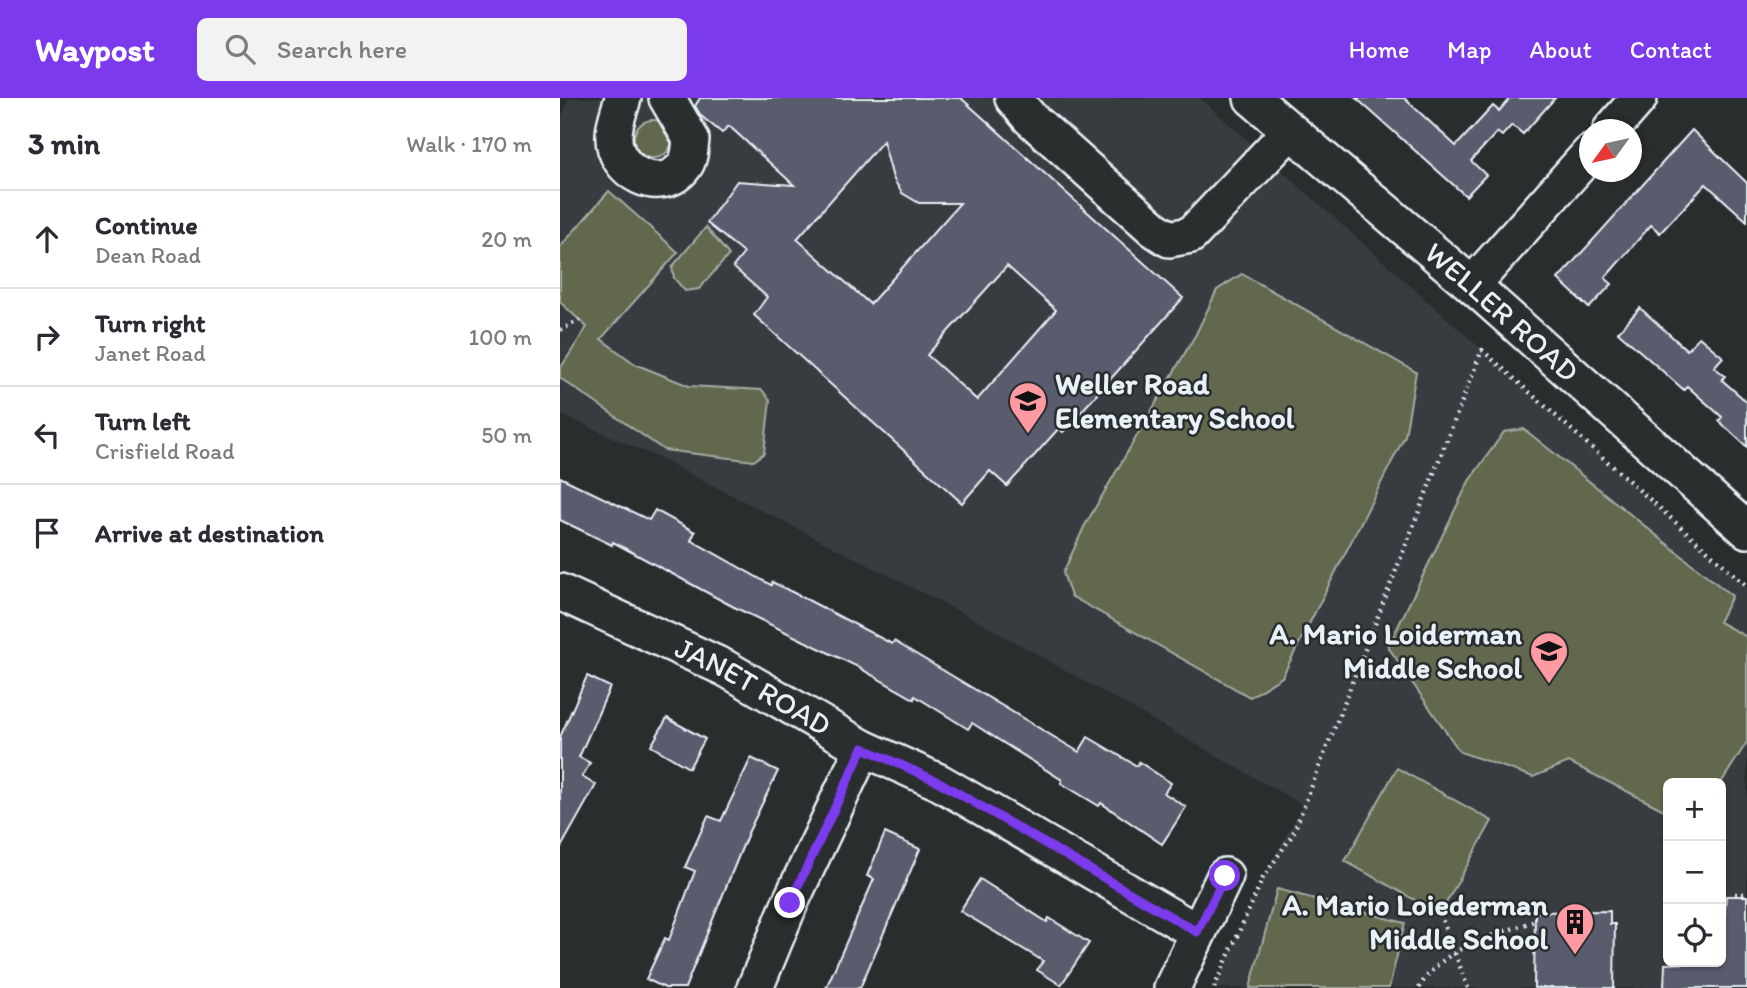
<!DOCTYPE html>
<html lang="en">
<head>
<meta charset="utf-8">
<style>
  body { margin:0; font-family:Itim,sans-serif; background:#f2f2f3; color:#2b2b33 }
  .controls { position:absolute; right:21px; bottom:21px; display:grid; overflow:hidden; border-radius:10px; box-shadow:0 2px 5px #0004 }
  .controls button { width:63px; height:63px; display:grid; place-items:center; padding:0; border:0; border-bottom:2px solid #e1e1e2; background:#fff; color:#2b2b33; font:35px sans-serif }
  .compass { position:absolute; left:1019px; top:21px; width:63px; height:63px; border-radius:50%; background:#fff; box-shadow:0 2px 5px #0004; rotate:237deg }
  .stop { position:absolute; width:21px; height:21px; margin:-16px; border:5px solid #7c3aed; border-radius:50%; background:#fff }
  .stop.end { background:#7c3aed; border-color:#fff; box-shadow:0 2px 7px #0008 }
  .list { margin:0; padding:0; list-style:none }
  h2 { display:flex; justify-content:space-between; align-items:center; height:91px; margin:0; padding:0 28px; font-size:30px }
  h2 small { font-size:23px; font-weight:400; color:#7c7c81 }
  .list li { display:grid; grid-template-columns:46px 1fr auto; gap:21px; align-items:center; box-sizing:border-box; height:98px; padding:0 28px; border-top:2px solid #e1e1e2 }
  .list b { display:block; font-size:26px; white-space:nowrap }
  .list p { margin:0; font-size:23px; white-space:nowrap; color:#7c7c81 }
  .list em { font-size:23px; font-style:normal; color:#7c7c81 }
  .icon { flex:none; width:38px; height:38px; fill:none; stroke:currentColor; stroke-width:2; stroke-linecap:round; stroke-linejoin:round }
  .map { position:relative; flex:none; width:1187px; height:890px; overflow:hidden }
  header { display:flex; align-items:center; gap:42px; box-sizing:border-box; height:98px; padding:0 35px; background:#7c3aed; color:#fff }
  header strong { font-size:33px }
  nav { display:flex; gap:38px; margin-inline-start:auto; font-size:24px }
  .search { width:490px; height:63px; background:#f2f2f3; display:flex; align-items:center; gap:18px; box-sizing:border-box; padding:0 24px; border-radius:10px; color:#7c7c81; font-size:26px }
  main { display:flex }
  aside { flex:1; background:#fff }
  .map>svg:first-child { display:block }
</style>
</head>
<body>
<header>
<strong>Waypost</strong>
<div class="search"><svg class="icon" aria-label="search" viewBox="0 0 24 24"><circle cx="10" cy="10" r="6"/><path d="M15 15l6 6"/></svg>Search here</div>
<nav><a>Home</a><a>Map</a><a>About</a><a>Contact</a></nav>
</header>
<main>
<aside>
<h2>3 min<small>Walk · 170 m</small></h2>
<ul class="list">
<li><svg class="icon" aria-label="ahead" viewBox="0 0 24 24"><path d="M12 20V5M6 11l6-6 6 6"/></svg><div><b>Continue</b><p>Dean Road</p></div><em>20 m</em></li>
<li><svg class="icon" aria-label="right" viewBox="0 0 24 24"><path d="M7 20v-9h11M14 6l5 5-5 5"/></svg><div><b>Turn right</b><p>Janet Road</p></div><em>100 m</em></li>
<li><svg class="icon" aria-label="left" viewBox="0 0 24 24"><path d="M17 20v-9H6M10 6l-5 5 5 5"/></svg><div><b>Turn left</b><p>Crisfield Road</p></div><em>50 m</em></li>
<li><svg class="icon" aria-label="arrive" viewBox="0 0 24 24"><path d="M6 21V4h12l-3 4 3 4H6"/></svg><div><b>Arrive at destination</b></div></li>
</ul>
</aside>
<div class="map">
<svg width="1187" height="890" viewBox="0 0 1187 890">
  <rect width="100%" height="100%" fill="#2a2d2e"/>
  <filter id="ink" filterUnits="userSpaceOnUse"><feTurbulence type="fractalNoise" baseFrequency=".0143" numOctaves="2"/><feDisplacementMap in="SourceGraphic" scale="14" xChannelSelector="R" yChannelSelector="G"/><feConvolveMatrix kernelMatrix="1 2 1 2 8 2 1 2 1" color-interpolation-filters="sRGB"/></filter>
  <g filter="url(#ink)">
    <path fill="#383b41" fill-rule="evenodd" d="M9,0H640L1187,488V890H654L703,780L743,707L416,522L97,359L0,316V23ZM1108,685H1161V864H1108Z"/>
    <g fill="#62684e" stroke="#a5aca3" stroke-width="2">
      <circle cx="93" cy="41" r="19"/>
      <path d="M49,93L118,154L41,241L75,266L129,288L202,292L210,302L204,355L194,363L104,352L0,280V271L27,229L0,204V149Z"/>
      <path d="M146,129L169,157L139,191L125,193L114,180L112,169Z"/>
      <path d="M682,176L856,274L845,338L722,579L690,599L511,498L503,475L524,429L636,236L657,192Z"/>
      <path d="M964,331L1172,498L1159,524L1187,539V644L1161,685H1108V714L1009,664L973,679L900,654L851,583L835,575L840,566L828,549L909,383L944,334Z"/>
      <path d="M837,670L932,723L880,816L785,763Z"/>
      <path d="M717,791L845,825L829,890H690Z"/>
    </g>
    <g fill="#585c6d" stroke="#e8f1f8" stroke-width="2" fill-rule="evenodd">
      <path d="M140,0H401L623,200L503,334L499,330L447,388L430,373L402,405L194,217L207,199L173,169L184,155L147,125L177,83L234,87L169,28L162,35L141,18L135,8ZM323,43L333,80L342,95L359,105H400L310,206L237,141ZM447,168L496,212L417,302L367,257Z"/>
      <path d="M796,0H844L896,48L933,8L939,13L950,0H995L963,36L952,27L942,38L937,34L911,63L926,77L906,98Z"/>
      <path d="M1132,32L1187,85V123L1146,86L1100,135L1091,127L1045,180L1052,186L1029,210L998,181Z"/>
      <path d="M1080,210L1127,252L1139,239L1163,259L1154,269L1165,278L1162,282L1187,304V349L1159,323L1162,319L1127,288L1124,292L1058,234Z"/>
      <path d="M0,379L89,422L95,412L135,434L131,442L211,487L212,484L246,501L332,546L334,543L519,654L528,639L577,668L579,664L611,685L604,695L626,709L602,746L541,705L539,708L501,685L502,682L412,625L408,631L355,598L354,601L294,567L172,508L53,444L52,447L0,422Z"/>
      <path d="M27,578L50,589L19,659L30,665L22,679L36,687L0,751V639Z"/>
      <path d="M107,620L145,641L129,670L91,648Z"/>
      <path d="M191,660L218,673L188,735L125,890H105L86,881L105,840L109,842L135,773L125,769L148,718L161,723Z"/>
      <path d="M325,735L360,751L300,890H266L314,781L307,778Z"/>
      <path d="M420,781L487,824L489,820L529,845L501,887L477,872L483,863L400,813Z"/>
      <path d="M1166,798H1187V890H1104L1105,866L1161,864Z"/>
      <path d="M1050,813V826H1055L1054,890H974L975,814Z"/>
    </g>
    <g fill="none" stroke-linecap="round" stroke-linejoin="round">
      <defs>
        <g id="minor">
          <path d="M63,0C60,11 54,25 54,37C52,74 102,100 125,67C130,60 130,49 131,41L107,0"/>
          <path d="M453,0L470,20L594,131L609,141L631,137L730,33"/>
          <path id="s1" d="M692,0L912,187L1187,432"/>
          <path d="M1051,32L1079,0"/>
          <path d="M912,187L1030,55"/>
          <path id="s2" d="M0,494L165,570L303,650L379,684L637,834"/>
          <path d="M195,890L230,805L303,650"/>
          <path d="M612,890L665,778"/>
        </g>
      </defs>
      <use href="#minor" stroke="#e8f1f8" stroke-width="40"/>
      <g stroke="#e8f1f8" stroke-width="4.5" stroke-dasharray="2 5" stroke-linecap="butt">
        <path d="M0,232L20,222"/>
        <path d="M1175,796H1187"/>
        <path d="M880,816L908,890"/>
        <path d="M654,890L703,780L733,736L922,252L1187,488"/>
        <path d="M859,890C883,848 933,838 975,823"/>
      </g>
      <use href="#minor" stroke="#2a2d2e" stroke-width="35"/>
    </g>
  </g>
  <g fill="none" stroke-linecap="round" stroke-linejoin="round" filter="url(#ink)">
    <path stroke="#7c3aed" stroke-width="9" d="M230,805L303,650L379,684L637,834L665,778"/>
  </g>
  <defs>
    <symbol id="school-pin" viewBox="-11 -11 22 30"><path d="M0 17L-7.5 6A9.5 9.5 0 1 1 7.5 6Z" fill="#ff9aa2" stroke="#2a2d2e"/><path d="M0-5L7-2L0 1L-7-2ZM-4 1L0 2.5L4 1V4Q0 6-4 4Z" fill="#111"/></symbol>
    <symbol id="building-pin" viewBox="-11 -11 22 30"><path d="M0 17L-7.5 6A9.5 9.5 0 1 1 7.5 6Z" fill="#ff9aa2" stroke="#2a2d2e"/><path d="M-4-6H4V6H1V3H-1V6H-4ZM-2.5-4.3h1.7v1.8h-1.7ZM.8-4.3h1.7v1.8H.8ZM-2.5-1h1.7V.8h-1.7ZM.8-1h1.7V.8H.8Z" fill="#111"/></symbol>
  </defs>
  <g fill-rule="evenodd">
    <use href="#school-pin" x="446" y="281" width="44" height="60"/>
    <use href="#school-pin" x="967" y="531" width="44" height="60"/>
    <use href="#building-pin" x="993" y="802" width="44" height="60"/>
  </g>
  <g text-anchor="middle" stroke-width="5" stroke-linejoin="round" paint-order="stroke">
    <g font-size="30" fill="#e8f1f8" stroke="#2a2d2e">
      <text dy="10" stroke="none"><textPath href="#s1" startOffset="329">WELLER ROAD</textPath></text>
      <text dy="10" stroke="none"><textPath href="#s2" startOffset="215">JANET ROAD</textPath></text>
    </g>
    <g font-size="30" font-weight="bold" fill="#e8f1f8" stroke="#2a2d2e" text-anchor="end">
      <text x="495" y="296" text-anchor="start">Weller Road<tspan x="495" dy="34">Elementary School</tspan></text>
      <text x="962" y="546">A. Mario Loiderman<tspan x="962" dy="34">Middle School</tspan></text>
      <text x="988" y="817">A. Mario Loiederman<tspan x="988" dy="34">Middle School</tspan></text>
    </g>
  </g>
</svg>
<div class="controls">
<button>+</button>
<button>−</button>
<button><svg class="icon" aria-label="locate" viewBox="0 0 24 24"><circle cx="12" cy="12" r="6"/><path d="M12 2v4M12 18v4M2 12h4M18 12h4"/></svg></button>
</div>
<svg class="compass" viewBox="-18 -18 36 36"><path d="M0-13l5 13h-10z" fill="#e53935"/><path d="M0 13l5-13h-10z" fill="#7c7c81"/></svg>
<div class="stop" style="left:665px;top:778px"></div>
<div class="stop end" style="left:230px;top:805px"></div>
</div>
</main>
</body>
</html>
